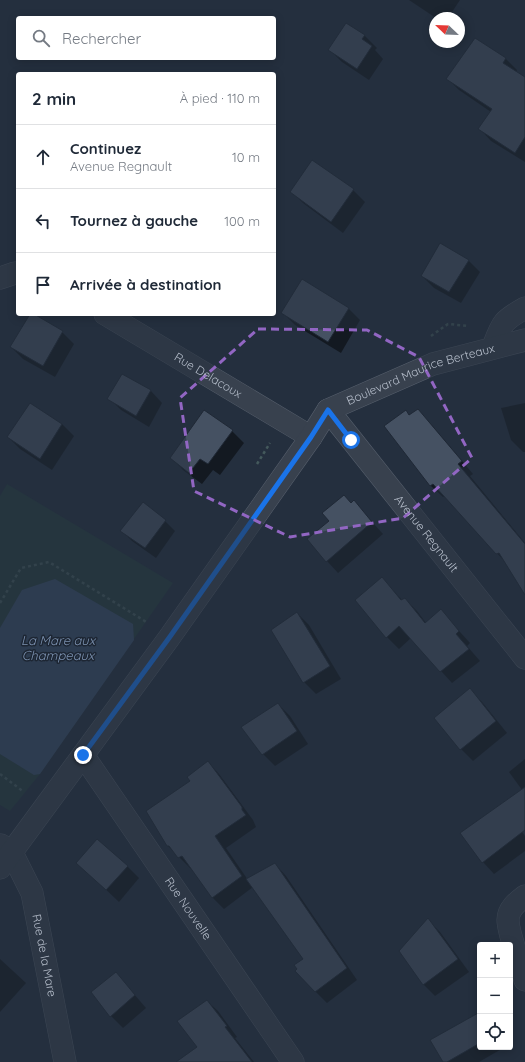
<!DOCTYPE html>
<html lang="fr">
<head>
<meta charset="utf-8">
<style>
  body { margin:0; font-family:Quicksand,sans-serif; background:#f2f2f3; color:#1f2937 }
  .controls { position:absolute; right:12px; bottom:12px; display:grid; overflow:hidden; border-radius:4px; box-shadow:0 2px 10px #0003 }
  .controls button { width:36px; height:36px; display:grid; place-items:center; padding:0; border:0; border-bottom:1px solid #e0e1e3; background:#fff; color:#1f2937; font:20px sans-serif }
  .compass { position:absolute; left:429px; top:12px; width:36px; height:36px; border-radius:50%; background:#fff; box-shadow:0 2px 10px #0003; rotate:293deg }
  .stop { position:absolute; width:12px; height:12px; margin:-9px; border:3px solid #1a73e8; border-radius:50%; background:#fff }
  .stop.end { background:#1a73e8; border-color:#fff; box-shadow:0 1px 4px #0008 }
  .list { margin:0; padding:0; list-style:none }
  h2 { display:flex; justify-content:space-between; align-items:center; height:52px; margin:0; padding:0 16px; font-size:17px }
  h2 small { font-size:13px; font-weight:400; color:#747a83 }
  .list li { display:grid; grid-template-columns:26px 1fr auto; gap:12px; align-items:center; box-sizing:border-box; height:64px; padding:0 16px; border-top:1px solid #e0e1e3 }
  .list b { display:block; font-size:15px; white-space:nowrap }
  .list p { margin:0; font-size:13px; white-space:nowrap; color:#747a83 }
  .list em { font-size:13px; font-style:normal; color:#747a83 }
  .icon { flex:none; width:22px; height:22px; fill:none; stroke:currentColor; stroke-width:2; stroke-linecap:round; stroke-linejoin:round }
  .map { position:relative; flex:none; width:525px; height:1062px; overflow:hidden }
  .search { position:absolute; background:#fff; box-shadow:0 2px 10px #0003; left:16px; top:16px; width:260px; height:44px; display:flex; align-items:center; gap:10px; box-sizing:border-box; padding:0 14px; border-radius:4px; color:#747a83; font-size:15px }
  .panel { position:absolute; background:#fff; box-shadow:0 2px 10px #0003; left:16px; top:72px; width:260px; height:244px; border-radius:4px }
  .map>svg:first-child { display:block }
</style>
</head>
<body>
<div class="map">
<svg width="525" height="1062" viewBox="0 0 525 1062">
  <rect width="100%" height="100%" fill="#242f3e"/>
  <path fill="#263c3f" d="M7,484L173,583L40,774L10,811L0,805V496Z"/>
  <path fill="#394c67" d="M55,579L133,624L134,640L40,774L34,775L0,754V628L22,590Z"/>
  <g fill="#0007">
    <path d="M409,0H460L448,18H436Z"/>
    <path d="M347,24L365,36L377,48L375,50L383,59L369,80L342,62L330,50Z"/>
    <path d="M475,39L506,59L517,70L516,72L525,78V162L491,141L480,129L491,112L459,90L448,79Z"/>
    <path d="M353,190L365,202L343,233L303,203L291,191Z"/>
    <path d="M468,260L480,272L461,303L434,288L422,276Z"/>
    <path d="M348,308L360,320L341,353L295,325L283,313Z"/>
    <path d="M31,314L62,332L74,344L55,377L23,359L11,347Z"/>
    <path d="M123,375L151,391L162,403L149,427L121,410L109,398Z"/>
    <path d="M525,403V452H523L511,440L501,408Z"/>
    <path d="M30,405L62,424L74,436L52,470L20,449L8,437Z"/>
    <path d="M406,411L409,415L418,411L430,423L473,474L470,476L525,543V593L506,563L445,496L443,497L431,486L386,426Z"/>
    <path d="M205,412L232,431L244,443L220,475L213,470L202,484L183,470L172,458Z"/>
    <path d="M344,496L352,504L354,502L383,534L338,573L327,561L330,521Z"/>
    <path d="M165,521L175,531L156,558L132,541L122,531Z"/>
    <path d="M382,579L403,601L405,599L417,611L426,623L441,611L470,643L467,646L480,661L452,683L411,638L399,649L387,637Z"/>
    <path d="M297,613L309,625L341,679L316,694L304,682Z"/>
    <path d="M470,690L482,702L507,733L473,761L461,749Z"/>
    <path d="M278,704L290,716L308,744L275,766L263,754Z"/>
    <path d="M525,759V794L509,772Z"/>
    <path d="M208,762L219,774L253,820L256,827L226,848L248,880L275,864L286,876L357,980L327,1003L315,991L305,959L253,887L224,909L213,898L192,868L191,869L168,846L191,782Z"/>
    <path d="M512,818L525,836V851L494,874L483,862Z"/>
    <path d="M78,863L127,866L139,878L119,902Z"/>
    <path d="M428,920L440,932L469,972L435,996L423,984Z"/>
    <path d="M0,959L26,983L0,1012Z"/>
    <path d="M116,973L146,1008L123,1028L111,1016Z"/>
    <path d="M207,1001L218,1011L237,1037L235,1038L254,1062H178L198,1047Z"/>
    <path d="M480,1013V1047H505L479,1062H444Z"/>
  </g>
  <g fill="#455162" stroke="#1f2835">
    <path d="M346,23L365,35L362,39L372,46L357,69L328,50Z"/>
    <path d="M475,38L506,58L503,63L525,77V137L515,153L478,129L492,109L446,79Z"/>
    <path d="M312,160L354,189L331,222L290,192Z"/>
    <path d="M440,243L469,260L449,292L421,276Z"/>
    <path d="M302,279L349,308L328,342L281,313Z"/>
    <path d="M30,314H34L63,331L43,366L10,347Z"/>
    <path d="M122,374L151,390L136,416L107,399Z"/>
    <path d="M30,403L62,424L40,459L7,437Z"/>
    <path d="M418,409L462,461L458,464L525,544V595L499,553L496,554L433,484L430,486L384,426L406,410L409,415Z"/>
    <path d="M204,410L233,430L208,464L200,459L189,473L170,458Z"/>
    <path d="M344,495L351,503L354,500L372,522L326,562L307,539L329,521L322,513Z"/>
    <path d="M143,502L166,520L145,548L120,531Z"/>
    <path d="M382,577L401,600L405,598L425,623L441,609L459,631L456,634L469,649L440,672L399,626L386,638L355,600Z"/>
    <path d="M297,612L330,666L303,683L271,630Z"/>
    <path d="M470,688L496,721L460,750L434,718Z"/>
    <path d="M278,703L297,731L262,755L241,727Z"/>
    <path d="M208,761L242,807V810L246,815L215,836L242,876L212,898L182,856L178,858L169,846H167L146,811L190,781L187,777Z"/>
    <path d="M525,787V830L482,863L460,833Z"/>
    <path d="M97,839L128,866L106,890L76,863Z"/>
    <path d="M275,863L347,968L315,992L295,971L297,969L294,965L303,959L246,879Z"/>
    <path d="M428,918L458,959L423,985L399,951Z"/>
    <path d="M116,972L135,995L110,1017L91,992Z"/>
    <path d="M207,1000L227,1026L225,1027L252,1062H176L197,1047L177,1021Z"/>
    <path d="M480,1012V1043L447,1062H443L430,1040Z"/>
  </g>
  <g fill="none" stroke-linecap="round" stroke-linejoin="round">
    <defs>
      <g id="minor">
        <path d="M0,278L15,273H18"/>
        <path id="s1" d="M105,314L311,437"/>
        <path d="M493,347C502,323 502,321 525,308"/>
        <path id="s2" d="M328,410L525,658"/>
        <path id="s3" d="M83,755L293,1062"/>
        <path id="s4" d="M1,845L12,853L32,893L65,1062"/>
        <path id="s5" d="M0,868L169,638L311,437L328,410L433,364L525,340"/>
        <path d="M525,896C517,902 508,909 508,920C508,934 521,966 525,980"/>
      </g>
    </defs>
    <use href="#minor" stroke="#565f6c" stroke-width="23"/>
    <g stroke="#44595c" stroke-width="2.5" stroke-dasharray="3 3" stroke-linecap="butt">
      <path d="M431,336L448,324L468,326"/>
      <path d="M257,464L270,443"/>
      <path d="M0,603L21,568L49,562L148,623"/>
      <path d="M0,774L24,792"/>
    </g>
    <use href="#minor" stroke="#38414e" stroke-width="22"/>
  </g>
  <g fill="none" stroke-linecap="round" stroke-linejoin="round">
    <path stroke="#1a73e8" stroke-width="5" d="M83,755L169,638L311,437L328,410L351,440"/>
  </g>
  <path d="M0 0H525V1062H0ZM258,329L367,330L419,357L472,458L403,518L290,537L194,491L180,398Z" fill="#242f3e" fill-opacity=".55" fill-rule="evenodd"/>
  <path fill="none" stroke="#9266c3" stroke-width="3" stroke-dasharray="8 5" stroke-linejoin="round" d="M258,329L367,330L419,357L472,458L403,518L290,537L194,491L180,398Z"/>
  <g text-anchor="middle" stroke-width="3" stroke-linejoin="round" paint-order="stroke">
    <g font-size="12" fill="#b4bcc9" stroke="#1d2633">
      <text dy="4" stroke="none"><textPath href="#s5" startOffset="663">Boulevard Maurice Berteaux</textPath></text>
      <text dy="4" stroke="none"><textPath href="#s1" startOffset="120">Rue Delacoux</textPath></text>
      <text dy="4" stroke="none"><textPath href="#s2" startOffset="158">Avenue Regnault</textPath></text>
      <text dy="4" stroke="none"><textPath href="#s3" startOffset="186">Rue Nouvelle</textPath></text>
      <text dy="4" stroke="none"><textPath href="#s4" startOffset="122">Rue de la Mare</textPath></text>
    </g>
    <g font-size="13" font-style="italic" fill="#7c92b1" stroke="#1d2633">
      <text x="58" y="645">La Mare aux<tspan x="58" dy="15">Champeaux</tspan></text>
    </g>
  </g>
</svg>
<div class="controls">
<button>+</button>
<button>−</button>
<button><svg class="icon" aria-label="locate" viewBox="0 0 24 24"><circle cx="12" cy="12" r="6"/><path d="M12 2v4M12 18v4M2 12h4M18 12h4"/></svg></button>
</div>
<svg class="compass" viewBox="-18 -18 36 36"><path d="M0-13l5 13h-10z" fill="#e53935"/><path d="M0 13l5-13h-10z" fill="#747a83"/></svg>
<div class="stop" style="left:351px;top:440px"></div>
<div class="stop end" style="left:83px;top:755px"></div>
<div class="search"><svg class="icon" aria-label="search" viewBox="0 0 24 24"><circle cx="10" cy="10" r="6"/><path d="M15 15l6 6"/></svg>Rechercher</div>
<section class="panel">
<h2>2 min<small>À pied · 110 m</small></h2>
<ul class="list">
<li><svg class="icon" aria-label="ahead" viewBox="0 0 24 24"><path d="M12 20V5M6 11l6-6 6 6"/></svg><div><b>Continuez</b><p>Avenue Regnault</p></div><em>10 m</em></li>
<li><svg class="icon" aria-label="left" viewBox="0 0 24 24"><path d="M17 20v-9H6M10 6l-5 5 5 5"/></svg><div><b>Tournez à gauche</b></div><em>100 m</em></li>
<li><svg class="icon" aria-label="arrive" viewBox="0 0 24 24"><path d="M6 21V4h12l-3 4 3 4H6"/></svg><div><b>Arrivée à destination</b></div></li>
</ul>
</section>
</div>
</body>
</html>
